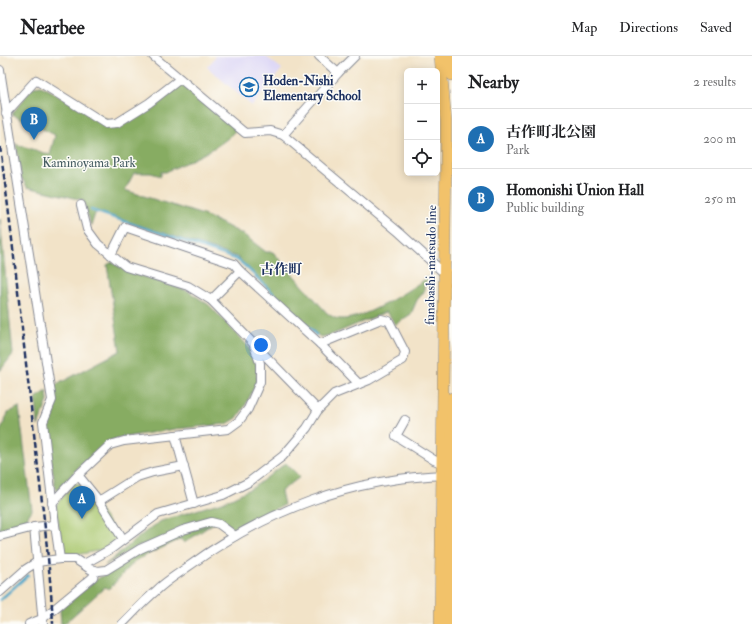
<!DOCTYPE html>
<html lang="en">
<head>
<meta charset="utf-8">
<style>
  body { margin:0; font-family:"IM FELL Double Pica","Noto Serif JP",serif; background:#f2f2f2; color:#202124 }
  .controls { position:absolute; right:12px; top:12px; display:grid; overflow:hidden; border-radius:6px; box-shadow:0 2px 10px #0003 }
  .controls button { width:36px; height:36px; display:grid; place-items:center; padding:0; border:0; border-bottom:1px solid #e0e0e0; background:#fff; color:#202124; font:20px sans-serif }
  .you { position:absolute; left:261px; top:289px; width:14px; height:14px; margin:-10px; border:3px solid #fff; border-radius:50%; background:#1a73e8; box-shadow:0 0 0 6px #1a73e833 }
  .badge { display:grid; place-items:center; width:26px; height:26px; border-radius:50%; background:#1f6fb2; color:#fff; font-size:13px; font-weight:700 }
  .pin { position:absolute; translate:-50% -33px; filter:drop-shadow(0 1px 2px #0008) }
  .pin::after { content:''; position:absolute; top:21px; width:14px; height:12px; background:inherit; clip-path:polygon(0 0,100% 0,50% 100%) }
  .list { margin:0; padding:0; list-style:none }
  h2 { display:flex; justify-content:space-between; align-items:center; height:52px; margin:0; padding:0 16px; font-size:17px }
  h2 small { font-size:13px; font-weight:400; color:#757577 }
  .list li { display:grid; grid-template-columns:26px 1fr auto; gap:12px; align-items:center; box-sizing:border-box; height:60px; padding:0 16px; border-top:1px solid #e0e0e0 }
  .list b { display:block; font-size:15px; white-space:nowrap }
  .list p { margin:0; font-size:13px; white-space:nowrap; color:#757577 }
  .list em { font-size:13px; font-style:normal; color:#757577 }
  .icon { flex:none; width:22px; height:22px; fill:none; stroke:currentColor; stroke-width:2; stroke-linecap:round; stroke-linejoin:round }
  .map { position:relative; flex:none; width:452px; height:568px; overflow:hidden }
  header { display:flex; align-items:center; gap:24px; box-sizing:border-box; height:56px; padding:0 20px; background:#fff; border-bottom:1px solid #e0e0e0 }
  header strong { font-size:19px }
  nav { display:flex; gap:22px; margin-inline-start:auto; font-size:14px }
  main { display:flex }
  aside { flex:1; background:#fff }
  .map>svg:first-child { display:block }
</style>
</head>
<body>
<header>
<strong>Nearbee</strong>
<nav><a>Map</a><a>Directions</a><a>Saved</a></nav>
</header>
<main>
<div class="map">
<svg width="452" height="568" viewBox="0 0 452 568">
  <rect width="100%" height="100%" fill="#fdfcf7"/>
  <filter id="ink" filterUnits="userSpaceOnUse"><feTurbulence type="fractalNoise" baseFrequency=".025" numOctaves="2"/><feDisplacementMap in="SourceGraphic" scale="8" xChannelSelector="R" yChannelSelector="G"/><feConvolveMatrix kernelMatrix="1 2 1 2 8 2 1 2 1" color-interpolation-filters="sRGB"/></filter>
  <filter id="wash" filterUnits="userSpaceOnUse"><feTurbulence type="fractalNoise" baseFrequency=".012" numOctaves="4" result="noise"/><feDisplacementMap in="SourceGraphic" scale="16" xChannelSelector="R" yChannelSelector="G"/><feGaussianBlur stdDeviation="0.9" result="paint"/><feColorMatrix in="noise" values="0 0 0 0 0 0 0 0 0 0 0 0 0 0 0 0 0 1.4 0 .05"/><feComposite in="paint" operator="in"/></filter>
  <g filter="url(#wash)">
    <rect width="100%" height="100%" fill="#f2e3c8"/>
    <path fill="#dcd6f6" d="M214,0H265L282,13L252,50L207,11L215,2Z"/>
    <path fill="#aac86f" stroke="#627c66" d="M75,427L80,428L117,478C118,495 79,498 67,500L64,498L62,495L56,449Z"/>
    <g fill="#87ac62" stroke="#516e60">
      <path d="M183,29L236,73C225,91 185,106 166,116H161V120L151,117H134L125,134L203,159L221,167L244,179L266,196H273L327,257C330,259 333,261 335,262C358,270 413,231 433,218L424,228V236L417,244L411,258L395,269L390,260L386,256L331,279L320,281L237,201L96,155L91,170L83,144L27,131L21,121L16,88L50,99L55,79L12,58L33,31L41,30L119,70L179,30Z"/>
      <path d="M0,163L13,298L0,315Z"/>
      <path d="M112,206L126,215L188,235L209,249L247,289L257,309L256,328L245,350L237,362L227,368L175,373L125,381L108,385L76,414L57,435L55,430L46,370L55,348L54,330L120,295L107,209Z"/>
      <path d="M47,335L48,345L38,370L36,342Z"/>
      <path d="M19,351L32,454L21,471L0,475V376L8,357Z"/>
      <path d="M286,407L300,421L281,435L284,449L233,473L222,465L138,490L105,509L145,476L161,465L225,445L254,431Z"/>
      <path d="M211,469L184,487L181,483L136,504L109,533L105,531L64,568H61L60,553L96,524L140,496L184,477Z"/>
    </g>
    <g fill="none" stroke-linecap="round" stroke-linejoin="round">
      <g stroke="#4ca7ca" stroke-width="2.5">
        <path d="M91,154L236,203L244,209L316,279"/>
        <path d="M0,544L28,519"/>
      </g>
    </g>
  </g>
  <g filter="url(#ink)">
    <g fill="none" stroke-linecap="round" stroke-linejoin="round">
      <defs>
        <g id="minor">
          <path d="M153,0L245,77L270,75L283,79L400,177L444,217"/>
          <path d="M319,0L338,17"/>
          <path d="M0,14L52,344L43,366L55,469L60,503"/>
          <path d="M6,57L36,24L106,68L117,67L149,47L180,23"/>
          <path d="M283,79L338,17L355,0"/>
          <path d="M81,149L87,173L98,188L126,211L188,230L211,244L318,354"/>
          <path d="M111,199L125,171L234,208L240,215L320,288L359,328"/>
          <path d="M211,244L240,215"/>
          <path d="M405,364L396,380L434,404L443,408"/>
          <path d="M175,379L194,448"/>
          <path d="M78,419L99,445L123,483"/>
          <path d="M99,445L137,421L153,416L184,410"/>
          <path d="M52,447L78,419L110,389L124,385L228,373L239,365L248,353L260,326V307L254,290"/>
          <path d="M34,471L43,568"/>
          <path d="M0,480L34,471L55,469"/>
          <path d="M84,508L111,493L158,458L223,439L249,426L283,400L307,372L318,354L334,338L369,324L403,304L405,296L389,265L381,263L320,288"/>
          <path d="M0,536L26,513L37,506L60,503H75L90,513L98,515L106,514L140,493L183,474L211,466L219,468L235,480"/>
          <path d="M29,568L42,563L93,521L95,514"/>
          <path d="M122,568C134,556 145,544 157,534C166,525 178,518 189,510C265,455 353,421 448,419"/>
        </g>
        <g id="major">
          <path d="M440,0L446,65V98L440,568"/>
          <path d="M450,0L452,19"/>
          <path d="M450,568L452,342"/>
        </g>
      </defs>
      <use href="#minor" stroke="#868993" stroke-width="10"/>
      <use href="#major" stroke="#868993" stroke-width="12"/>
      <use href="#minor" stroke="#fff" stroke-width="8"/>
      <use href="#major" stroke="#f2c26a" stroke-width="11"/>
      <path stroke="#1b2f5e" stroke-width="2.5" stroke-dasharray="6 3" stroke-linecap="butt" d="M0,91C12,174 20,258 30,342C38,417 49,492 53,568"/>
    </g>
  </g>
  <defs>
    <symbol id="school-ring" viewBox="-11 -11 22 22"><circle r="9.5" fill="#fdfcf7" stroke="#1f6fb2" stroke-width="1.5"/><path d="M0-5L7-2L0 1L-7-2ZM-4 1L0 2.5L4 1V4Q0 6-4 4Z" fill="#1f6fb2"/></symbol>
  </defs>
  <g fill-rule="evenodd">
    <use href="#school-ring" x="238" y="20" width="22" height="22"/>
  </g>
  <g text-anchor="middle" stroke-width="3" stroke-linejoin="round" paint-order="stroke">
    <g font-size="13" font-weight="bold" fill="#1b2f5e" stroke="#fdfcf7" text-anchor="start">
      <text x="263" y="29">Hoden-Nishi<tspan x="263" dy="15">Elementary School</tspan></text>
    </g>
    <g font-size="13" fill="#465d63" stroke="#fdfcf7">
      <text x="89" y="111">Kaminoyama Park</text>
    </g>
    <g font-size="13" fill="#1b2f5e" stroke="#fdfcf7">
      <text transform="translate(430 209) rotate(-89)" y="5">funabashi-matsudo line</text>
    </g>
    <g font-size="14" font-weight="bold" fill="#1b2f5e" stroke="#fdfcf7">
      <text x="281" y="218">古作町</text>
    </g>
  </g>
</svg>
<div class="controls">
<button>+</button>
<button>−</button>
<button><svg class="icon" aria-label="locate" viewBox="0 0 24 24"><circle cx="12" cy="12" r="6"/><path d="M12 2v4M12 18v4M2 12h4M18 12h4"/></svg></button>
</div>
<div class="you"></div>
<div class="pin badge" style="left:82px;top:463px">A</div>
<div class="pin badge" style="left:34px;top:84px">B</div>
</div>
<aside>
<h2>Nearby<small>2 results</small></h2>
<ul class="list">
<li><span class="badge">A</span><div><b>古作町北公園</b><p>Park</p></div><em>200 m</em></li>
<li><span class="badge">B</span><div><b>Homonishi Union Hall</b><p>Public building</p></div><em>250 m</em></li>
</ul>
</aside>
</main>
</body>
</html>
